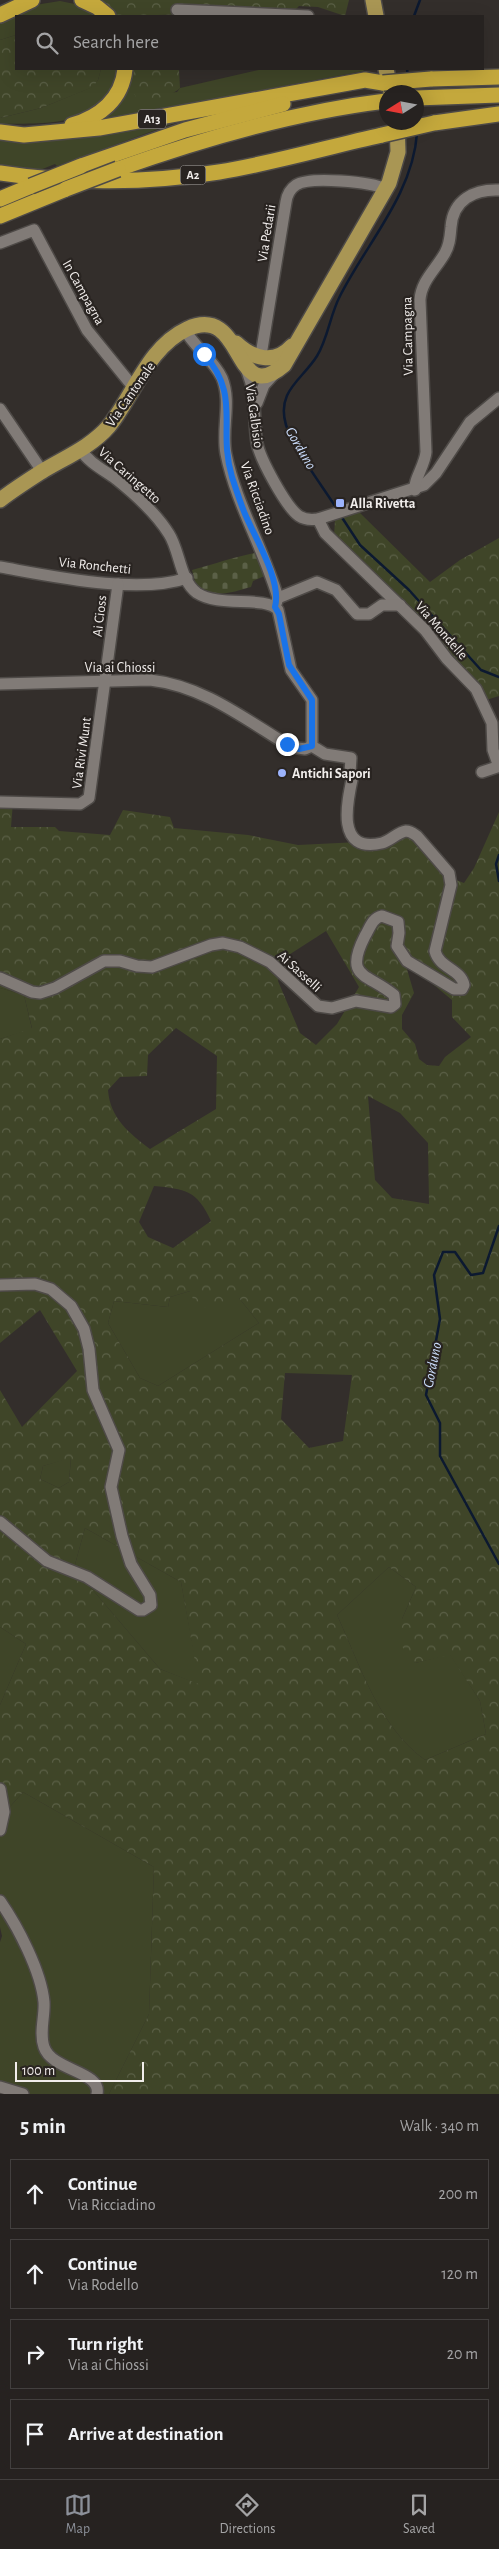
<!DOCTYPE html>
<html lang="en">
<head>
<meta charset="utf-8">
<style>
  body { margin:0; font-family:"Alegreya Sans",sans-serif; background:#2e2a29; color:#f1f3f6 }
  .compass { position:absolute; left:379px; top:85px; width:45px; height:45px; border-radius:50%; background:#262220; box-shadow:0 5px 20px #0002; rotate:259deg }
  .scale { position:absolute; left:15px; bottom:12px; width:129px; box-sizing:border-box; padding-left:5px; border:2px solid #f1edeb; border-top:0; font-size:14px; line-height:18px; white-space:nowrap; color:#f1edeb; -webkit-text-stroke:4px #292421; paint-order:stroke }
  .stop { position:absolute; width:15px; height:15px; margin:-11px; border:4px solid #1a73e8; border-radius:50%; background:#fff }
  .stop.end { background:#1a73e8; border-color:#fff; box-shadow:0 1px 5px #0008 }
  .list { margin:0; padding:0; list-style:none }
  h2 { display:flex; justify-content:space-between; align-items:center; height:65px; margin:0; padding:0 20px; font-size:21px }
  h2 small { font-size:16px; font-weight:400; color:#a4a4a5 }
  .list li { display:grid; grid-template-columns:32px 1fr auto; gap:15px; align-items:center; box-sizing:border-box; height:70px; margin:0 10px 10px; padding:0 10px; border:1px solid #423f3e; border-radius:0px }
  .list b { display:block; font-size:19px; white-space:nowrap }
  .list p { margin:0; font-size:16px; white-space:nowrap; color:#a4a4a5 }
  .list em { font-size:16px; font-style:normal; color:#a4a4a5 }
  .icon { flex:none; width:28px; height:28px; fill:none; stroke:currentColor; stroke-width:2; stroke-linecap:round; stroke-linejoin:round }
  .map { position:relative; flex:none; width:499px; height:2094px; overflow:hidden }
  .search { position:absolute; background:#262220; box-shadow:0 5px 20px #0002; left:15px; right:15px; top:15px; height:55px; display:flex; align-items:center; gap:12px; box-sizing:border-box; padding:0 18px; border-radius:0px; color:#a4a4a5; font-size:19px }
  .sheet { height:385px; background:#262220 }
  nav { display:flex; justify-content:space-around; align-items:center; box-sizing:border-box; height:70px; border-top:1px solid #423f3e; background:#262220; font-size:14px; color:#a4a4a5 }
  nav a { display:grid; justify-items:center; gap:2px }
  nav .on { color:#8c9099 }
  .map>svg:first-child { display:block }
</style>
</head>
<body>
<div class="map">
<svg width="499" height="2094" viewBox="0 0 499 2094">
  <defs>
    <pattern id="forest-crowns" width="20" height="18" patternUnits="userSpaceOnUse" patternTransform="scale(1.25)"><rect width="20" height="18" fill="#3f4528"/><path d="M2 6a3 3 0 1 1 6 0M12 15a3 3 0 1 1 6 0" fill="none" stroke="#5b6047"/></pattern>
    <pattern id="cemetery-stones" width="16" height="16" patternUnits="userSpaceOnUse" patternTransform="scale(1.25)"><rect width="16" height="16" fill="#3f4528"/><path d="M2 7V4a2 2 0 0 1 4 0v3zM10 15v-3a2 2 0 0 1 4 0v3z" fill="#5b6047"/></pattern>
  </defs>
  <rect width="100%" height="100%" fill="#332e2b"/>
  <g fill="#3f4528">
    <path d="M60,1L80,5L100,16H16V35L0,40V22L35,5Z"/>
    <path d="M101,69H120C102,128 52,123 0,124V118L41,108L92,87L98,80Z"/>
    <path d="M129,69H134L135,95L177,92L180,88L263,69H362L364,71L97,121Z"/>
    <path d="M194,116L57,166L55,164L30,174L0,170V138Z"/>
    <path d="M0,988L24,995L32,1029L0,1039Z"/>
    <path d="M190,1291L239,1298L259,1323L158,1386L140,1378L108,1323L114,1301L168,1307L170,1297Z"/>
    <path d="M71,1457L69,1482L59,1488L40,1479L43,1466Z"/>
    <path d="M85,1528L181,1582L200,1685L160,1669L74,1568Z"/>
    <path d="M389,1567L416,1587L402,1619L415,1663L450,1654L480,1701L486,1734L425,1760C379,1727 360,1665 337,1615Z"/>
    <path d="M0,1627L26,1644L0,1705Z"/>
    <path d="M23,1792L154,1867L149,2014L109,2094H0V1942L2,1936L0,1927V1818Z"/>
  </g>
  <g fill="url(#forest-crowns)" fill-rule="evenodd">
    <path d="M93,0H349L345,16L318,7L299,6L293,12L113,16Z"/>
    <path d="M16,35V69H101L98,80L93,87L41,108L0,118V40Z"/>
    <path d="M134,69H179L180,88C174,95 143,105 136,97C131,91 134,76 134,69Z"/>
    <path d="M359,512L430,582L460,560L499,538V696L483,701L334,536L335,520Z"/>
    <path d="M0,802H13L11,827H55L59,831L110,835L123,810L170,817L174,828L248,835L298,845L359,842L368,844L405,832L451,878L464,883L474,868L499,812V2094H109L149,2014L154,1867L23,1792L0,1818V1705L26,1644L0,1627V1390L22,1427L77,1371L40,1310L0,1343V1039L32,1028L24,995L0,988ZM326,931L359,987L337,1024L316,1045L300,1033L278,981L284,958ZM406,966L417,971L452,1000V1017L471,1037L445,1057L439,1066L427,1065L419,1059L415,1044L402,1029V1015L414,993ZM176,1028L217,1056L216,1109L150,1149C129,1133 110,1118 108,1090L120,1077L147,1076L148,1055ZM368,1096L400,1113L428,1143L429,1204L392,1198L375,1180ZM154,1186C185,1189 197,1190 211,1221L173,1248L148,1237L139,1222ZM190,1291L197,1310L239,1298L259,1323L158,1386L140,1378L108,1323L114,1301L168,1307L170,1297ZM285,1373L352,1375L343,1441L309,1448L281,1419ZM71,1458L69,1482L59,1488L40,1479L43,1466ZM85,1528L181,1582L199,1684L160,1669L74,1568ZM389,1567L416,1587L402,1619L400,1644L415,1663L450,1655L480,1701L486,1734L425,1760C379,1727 360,1665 337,1615Z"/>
  </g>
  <path fill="url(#cemetery-stones)" d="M260,552L267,575L253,581L251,587C233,592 212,600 196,585L192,570C215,564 236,556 260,552Z"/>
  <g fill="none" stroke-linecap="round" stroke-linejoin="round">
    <g stroke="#0c1930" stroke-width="2.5">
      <path d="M414,16L420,0"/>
      <path d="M407,69L408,76"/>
      <path d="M337,509C323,487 293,447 286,425C276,391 302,380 317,356C328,338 330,315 340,296C366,244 413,194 417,133"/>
      <path d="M341,516L360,545L409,590L481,670L499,677"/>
      <path d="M499,855L496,864L499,881"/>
      <path d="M499,1226L483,1273L471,1275L455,1252H443L434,1275L440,1319L426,1395L440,1423V1456L499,1564"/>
    </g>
    <defs>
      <g id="minor">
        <path d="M177,10L308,16"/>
        <path d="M0,243L34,230L87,330L134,388"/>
        <path d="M185,330C195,348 213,359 222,378C232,403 221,428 226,454C236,504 264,549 278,598"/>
        <path d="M262,349L286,202C287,195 290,189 296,185C310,176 371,182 386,189"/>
        <path d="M247,371C257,395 253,418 257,443C260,459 286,507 299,516C305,520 311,520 318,519L424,485L436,473L470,422L499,398"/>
        <path d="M257,403L264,385L276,372"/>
        <path d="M0,409L42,471"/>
        <path d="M415,490C413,481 425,465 426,452L420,300C421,281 436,269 445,253C450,244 450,237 451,227C453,200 474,189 499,190"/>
        <path d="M318,519L325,533L425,630L447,659L476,689L492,723L493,750L498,764L497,767L482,772"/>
        <path d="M0,567C51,576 138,595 187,578"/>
        <path d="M276,604L278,598L317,582L336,590L357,614H369L382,605H400"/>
        <path d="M0,684L150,680C204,686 246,720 291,747L305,749L312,746"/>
        <path d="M0,802L80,804L89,798L118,584"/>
        <path d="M0,978L32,992L40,993L55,988L104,961H120L137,966L152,967L211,945L223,943L240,947L270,962L318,1006L332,1008L356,1001L391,1007L395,1004L394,995C368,973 343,979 365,936C370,928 372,918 382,916L398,922L399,933L397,946L407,961L454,989H462L464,985C461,969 439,968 435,951L451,885L449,873L417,836C414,834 411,831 406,831C398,832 390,841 382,843C335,854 347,802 353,775L350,773L351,758L325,754L312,746V700L291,670L278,610C264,595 220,608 197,593C180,581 180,551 169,534C156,513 136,495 116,479C104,470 89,463 81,450"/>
        <path d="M0,1285L35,1284L51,1289L71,1306L84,1329L89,1349L93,1390L119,1450L111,1487L122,1536L131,1564L150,1595L151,1605L143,1610H139L87,1577L47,1561L0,1522"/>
        <path d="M0,1789L4,1812L0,1830"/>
        <path d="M0,1901C18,1927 41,1971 44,2002C45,2017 39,2032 44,2047C52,2071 102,2071 97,2094"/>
        <path d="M0,2087L23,2094"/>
      </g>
      <g id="major">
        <path d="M373,0L376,16"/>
        <path d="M386,69L391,92"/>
        <path d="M236,343C253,359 275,365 292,346"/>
        <path d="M0,500C13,490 27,481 41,472C64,458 91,447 109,426C134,395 148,347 187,329C246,302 232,410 284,365L389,183L398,152L397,122"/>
      </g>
      <g id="highway">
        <path d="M82,0L97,7L108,16"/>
        <path d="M0,15L32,0"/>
        <path d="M431,79L499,77"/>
        <path d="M416,98L499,95"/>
        <path d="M434,123L499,114"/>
        <path d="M72,125C100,117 122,99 125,69"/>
        <path d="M0,132L24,135L99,128L343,84L365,80L383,83"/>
        <path d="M81,166L185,130L283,104"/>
        <path d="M118,169C205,138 294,112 386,101"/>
        <path d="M0,173C69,184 150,183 219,172C274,163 328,147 382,135"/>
        <path d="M0,199L31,186"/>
        <path d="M0,216L66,189"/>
      </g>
    </defs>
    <use href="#minor" stroke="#4e4a47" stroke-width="14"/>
    <use href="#major" stroke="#4e4a47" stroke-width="18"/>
    <use href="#highway" stroke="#4e4a47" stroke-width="18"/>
    <use href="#minor" stroke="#817b77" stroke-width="11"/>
    <use href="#major" stroke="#a99654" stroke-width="15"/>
    <use href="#highway" stroke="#c4a83c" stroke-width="15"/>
    <defs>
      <g id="highway-bridge">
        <path d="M383,83L431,79"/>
        <path d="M382,135L434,123"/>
        <path d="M31,186L81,166"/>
        <path d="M66,189L118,169"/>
      </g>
    </defs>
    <use href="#highway-bridge" stroke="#4e4a47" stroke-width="18" stroke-linecap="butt"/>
    <use href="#highway-bridge" stroke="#c4a83c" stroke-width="15"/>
  </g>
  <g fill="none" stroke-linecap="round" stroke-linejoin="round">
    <path stroke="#1a73e8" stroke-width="6" d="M204,354C242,397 217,427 232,477C236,489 240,502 245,514C255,538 282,581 275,607L279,614L289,665L312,700V746L299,749L287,744"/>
  </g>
  <g fill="#9db4fd" stroke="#292421" stroke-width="2">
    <rect x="335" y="498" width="10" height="10" rx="2.5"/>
    <circle cx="282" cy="773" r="5"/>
  </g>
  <g text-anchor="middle" stroke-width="4.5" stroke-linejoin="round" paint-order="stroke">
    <g fill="#292421" stroke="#b5b1ae" stroke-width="1">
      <rect x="138" y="109.5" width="28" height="19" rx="4"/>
      <rect x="180.5" y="165.5" width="25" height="19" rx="4"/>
    </g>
    <g font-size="12" font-weight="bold" fill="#f1edeb">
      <text x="152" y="123">A13</text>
      <text x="193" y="179">A2</text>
    </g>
    <g font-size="14" fill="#f1edeb" stroke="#292421">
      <text transform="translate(266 233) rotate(-81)" y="5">Via Pedarii</text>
      <text transform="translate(84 292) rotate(61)" y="5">In Campagna</text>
      <text transform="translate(407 336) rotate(-91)" y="5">Via Campagna</text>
      <text transform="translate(130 394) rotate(-55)" y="5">Via Cantonale</text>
      <text transform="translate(255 416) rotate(82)" y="5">Via Galbisio</text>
      <text transform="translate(130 475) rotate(41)" y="5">Via Caringetto</text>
      <text transform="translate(258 498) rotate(70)" y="5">Via Ricciadino</text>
      <text transform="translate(95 565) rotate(6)" y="5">Via Ronchetti</text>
      <text transform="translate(99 616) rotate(-83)" y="5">Ai Cioss</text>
      <text transform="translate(442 630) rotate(49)" y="5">Via Mondelle</text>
      <text x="120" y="672">Via ai Chiossi</text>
      <text transform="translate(81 753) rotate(-82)" y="5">Via Rivi Munt</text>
      <text transform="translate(300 971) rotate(42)" y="5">Ai Sasselli</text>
    </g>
    <g font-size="14" font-weight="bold" fill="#f1edeb" stroke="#292421" text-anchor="start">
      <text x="350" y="508">Alla Rivetta</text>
      <text x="292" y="778">Antichi Sapori</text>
    </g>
    <g font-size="15" font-style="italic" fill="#cbddfc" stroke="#292421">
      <text transform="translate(301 448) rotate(60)" y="5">Gorduno</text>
      <text transform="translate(432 1365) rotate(-79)" y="5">Gorduno</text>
    </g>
  </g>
</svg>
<svg class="compass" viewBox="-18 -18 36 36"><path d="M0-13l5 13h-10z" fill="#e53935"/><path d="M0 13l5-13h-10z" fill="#a4a4a5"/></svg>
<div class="scale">100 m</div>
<div class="stop" style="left:204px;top:354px"></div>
<div class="stop end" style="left:287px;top:744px"></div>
<div class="search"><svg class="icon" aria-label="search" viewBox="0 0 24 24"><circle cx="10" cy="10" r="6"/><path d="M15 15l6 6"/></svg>Search here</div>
</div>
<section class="sheet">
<h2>5 min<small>Walk · 340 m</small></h2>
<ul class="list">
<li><svg class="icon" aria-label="ahead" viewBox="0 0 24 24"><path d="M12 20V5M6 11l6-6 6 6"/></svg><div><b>Continue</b><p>Via Ricciadino</p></div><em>200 m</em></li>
<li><svg class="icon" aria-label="ahead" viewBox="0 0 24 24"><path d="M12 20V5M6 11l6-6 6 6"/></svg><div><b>Continue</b><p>Via Rodello</p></div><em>120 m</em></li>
<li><svg class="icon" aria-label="right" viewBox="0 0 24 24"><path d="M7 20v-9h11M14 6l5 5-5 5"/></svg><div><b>Turn right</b><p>Via ai Chiossi</p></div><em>20 m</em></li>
<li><svg class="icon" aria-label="arrive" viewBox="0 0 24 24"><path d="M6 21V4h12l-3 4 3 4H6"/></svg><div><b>Arrive at destination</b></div></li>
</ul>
</section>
<nav>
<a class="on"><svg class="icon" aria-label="map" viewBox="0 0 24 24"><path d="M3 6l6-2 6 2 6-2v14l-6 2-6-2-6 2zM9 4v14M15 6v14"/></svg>Map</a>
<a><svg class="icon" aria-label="directions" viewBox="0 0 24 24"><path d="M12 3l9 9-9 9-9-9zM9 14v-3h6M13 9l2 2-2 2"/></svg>Directions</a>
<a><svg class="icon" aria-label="saved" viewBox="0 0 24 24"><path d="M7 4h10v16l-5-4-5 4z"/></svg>Saved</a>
</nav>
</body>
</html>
